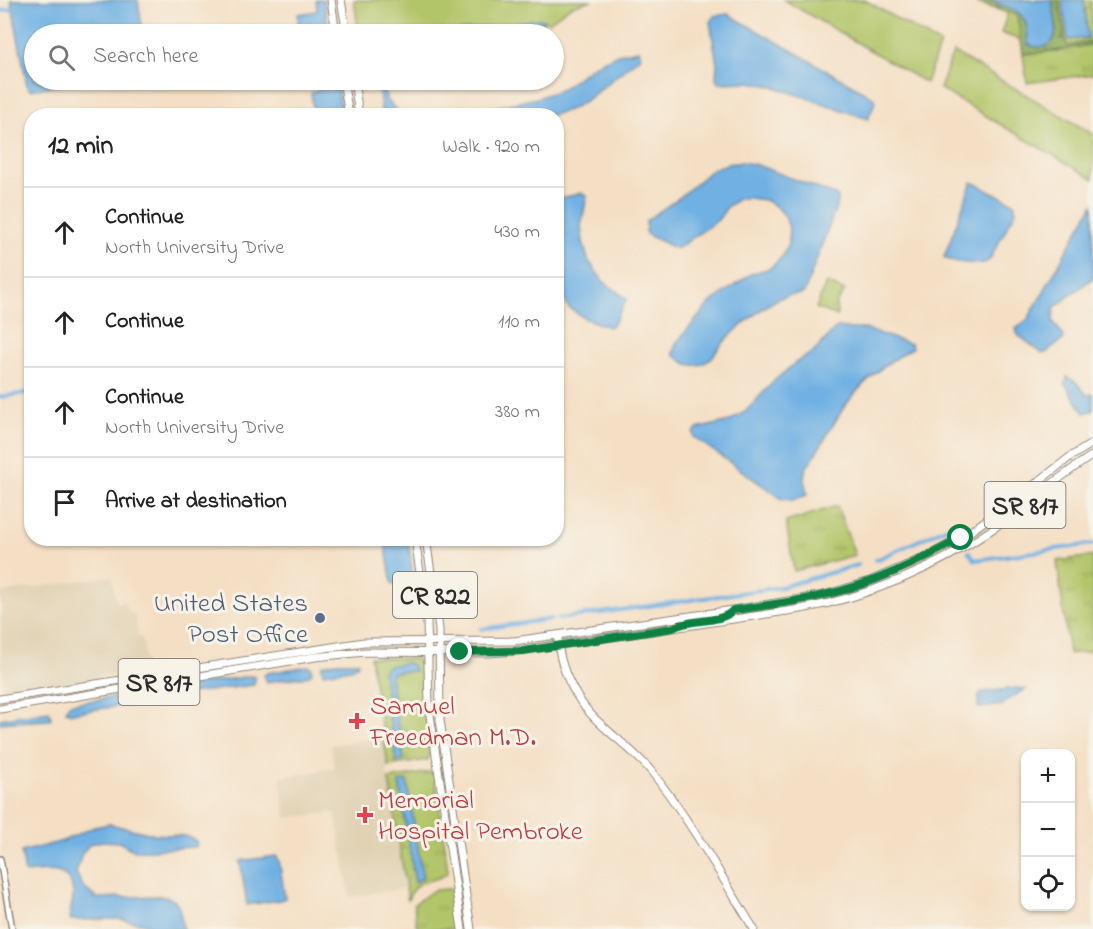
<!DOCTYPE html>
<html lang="en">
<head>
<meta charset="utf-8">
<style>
  body { margin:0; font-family:"Indie Flower",sans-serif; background:#f6f6f6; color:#222 }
  .controls { position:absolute; right:18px; bottom:18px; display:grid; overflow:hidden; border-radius:12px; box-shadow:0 2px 4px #0004 }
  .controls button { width:54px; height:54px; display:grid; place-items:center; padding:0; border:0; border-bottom:2px solid #e0e0e0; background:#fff; color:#222; font:30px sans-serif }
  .stop { position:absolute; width:18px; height:18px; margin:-14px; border:4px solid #0b8043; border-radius:50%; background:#fff }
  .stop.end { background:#0b8043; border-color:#fff; box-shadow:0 2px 6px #0008 }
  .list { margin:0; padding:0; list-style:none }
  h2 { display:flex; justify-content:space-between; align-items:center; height:78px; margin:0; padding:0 24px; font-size:26px }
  h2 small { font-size:20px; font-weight:400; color:#767676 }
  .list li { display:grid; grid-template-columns:39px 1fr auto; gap:18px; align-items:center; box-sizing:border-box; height:90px; padding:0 24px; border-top:2px solid #e0e0e0 }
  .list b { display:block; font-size:22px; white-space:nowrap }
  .list p { margin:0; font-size:20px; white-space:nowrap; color:#767676 }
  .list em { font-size:20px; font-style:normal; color:#767676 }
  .icon { flex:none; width:33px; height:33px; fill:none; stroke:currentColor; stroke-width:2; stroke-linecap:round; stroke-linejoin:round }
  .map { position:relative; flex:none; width:1093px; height:929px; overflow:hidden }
  .search { position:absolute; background:#fff; box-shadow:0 2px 4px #0004; left:24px; top:24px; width:540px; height:66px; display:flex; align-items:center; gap:15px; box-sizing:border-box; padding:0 21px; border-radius:33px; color:#767676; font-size:22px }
  .panel { position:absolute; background:#fff; box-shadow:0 2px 4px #0004; left:24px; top:108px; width:540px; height:438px; border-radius:24px }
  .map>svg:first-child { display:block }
</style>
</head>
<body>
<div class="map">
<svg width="1093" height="929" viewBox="0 0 1093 929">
  <defs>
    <pattern id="grass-tufts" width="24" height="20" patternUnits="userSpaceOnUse" patternTransform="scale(1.5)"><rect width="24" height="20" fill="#b2c569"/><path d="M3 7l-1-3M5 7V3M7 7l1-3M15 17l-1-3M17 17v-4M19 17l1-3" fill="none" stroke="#99a95b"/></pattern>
    <pattern id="forest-firs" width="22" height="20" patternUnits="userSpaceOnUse" patternTransform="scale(1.5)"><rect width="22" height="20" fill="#8daa5d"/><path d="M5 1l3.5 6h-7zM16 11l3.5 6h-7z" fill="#738b4d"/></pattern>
  </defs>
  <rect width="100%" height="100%" fill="#f7f3e8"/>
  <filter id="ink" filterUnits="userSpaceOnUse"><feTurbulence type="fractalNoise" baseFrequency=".0167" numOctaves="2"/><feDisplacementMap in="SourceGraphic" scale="12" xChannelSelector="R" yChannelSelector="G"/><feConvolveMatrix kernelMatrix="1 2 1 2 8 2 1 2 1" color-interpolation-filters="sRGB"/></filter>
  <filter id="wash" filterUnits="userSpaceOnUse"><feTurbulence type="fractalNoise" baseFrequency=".008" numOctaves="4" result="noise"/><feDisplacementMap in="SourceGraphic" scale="24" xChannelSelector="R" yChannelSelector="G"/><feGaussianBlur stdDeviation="1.35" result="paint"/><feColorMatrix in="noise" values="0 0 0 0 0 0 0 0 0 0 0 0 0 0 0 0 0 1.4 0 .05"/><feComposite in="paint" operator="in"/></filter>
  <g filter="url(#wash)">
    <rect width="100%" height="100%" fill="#f4dfc4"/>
    <g fill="#e1d2b4">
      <path d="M112,576L116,603L125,602L126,609L135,616L138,636L142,638L147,670L6,692L2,668H0V593Z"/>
      <path d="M382,737L406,888L350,897L335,812L286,818L280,778L335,768L331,745Z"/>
    </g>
    <g fill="url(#grass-tufts)" stroke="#6e784a" stroke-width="1.5">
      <path d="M1059,0H1091L1093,41L1068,46L1064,39Z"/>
      <path d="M1093,44V74L1027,83L1023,54L1063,50Z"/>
      <path d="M826,283L845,291L836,303L837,316L816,308Z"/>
      <path d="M837,506L855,555L794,571L786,522Z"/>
      <path d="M1093,556V651L1069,654L1057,561Z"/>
      <path d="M370,657L416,659L423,664L424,693L430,753L428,760L388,766Z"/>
      <path d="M431,772L435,774L448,872C432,887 416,873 408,901L389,779Z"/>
      <path d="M450,889L453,891L459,929H417L414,904L434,890Z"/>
    </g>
    <path fill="url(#forest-firs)" stroke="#5c6a44" stroke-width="1.5" d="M976,0C993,0 1020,5 1026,24C1028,30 1027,37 1028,44C1039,51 1047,44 1055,37L1056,25L1052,0H1059L1066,43L1068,46L1093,41V44L1063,50L1023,54L1017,16L977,3Z"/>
    <g fill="#b2c569" stroke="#6e784a" stroke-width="1.5">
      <path d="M354,0H592L571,6L549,22L539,19L437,34H359Z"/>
      <path d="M784,0H865L940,44L926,83Z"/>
      <path d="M1008,12L1017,16L1021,40L1001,33Z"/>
      <path d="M953,52L1093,134V179L940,89Z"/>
    </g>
    <g fill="#70b0e3" stroke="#4e6e87" stroke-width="1.5">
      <path d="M11,0H138L143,34H34V80H97L30,90L27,86Z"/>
      <path d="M316,0H324L329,34H299L298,14L317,11Z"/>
      <path d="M990,0H1052C1054,15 1064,43 1042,47C1036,47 1033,47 1028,44C1027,39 1028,34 1027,29C1024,8 1006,8 990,0Z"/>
      <path d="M1062,0H1084L1088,38L1068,40Z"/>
      <path d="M728,14L873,97L875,102L868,119L772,86L750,82L718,83L716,78L717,64L710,22L714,16Z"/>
      <path d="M539,19L542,20L543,24L522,34H437Z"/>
      <path d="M638,50L641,56L588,99L571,109L553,115H479V112L482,110L537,98L560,90L595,65L618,54Z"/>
      <path d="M328,80H336L342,115H314L311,93L329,86Z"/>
      <path d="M377,80H382C383,96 390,108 405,115H382Z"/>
      <path d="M742,162L757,165L835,195L838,198V202L804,293C798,295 792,294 786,296C769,300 734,331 722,344C714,353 711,363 698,365C688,367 680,360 673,354L676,343L711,302L751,274L770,268L782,257L788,244L789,228L785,216L777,207L765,200L749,198L738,199L727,207L718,220L678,248H674L646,234V221L680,197L713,169L727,164Z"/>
      <path d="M972,182L1014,203L1016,211L992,255C990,259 990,261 986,262C979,266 949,262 944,257Z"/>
      <path d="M582,193L587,196L581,226L583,242L588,260L603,281L627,299L614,323L609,327L586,319L569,308L560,293L556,285L557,199Z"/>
      <path d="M1093,204V278L1054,308L1053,321L1064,337L1063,340L1051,348L1046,353H1042L1018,335L1016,329L1028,319Z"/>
      <path d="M839,327L850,329H865L911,344L912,348C885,363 860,384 843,409C830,428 820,449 806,468L804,477L807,495L794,500L782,499L694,437L693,433L697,429L730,421L746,411L775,380L795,363L815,351L834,330Z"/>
      <path d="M1067,377L1076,382L1087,395L1093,394V411L1084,413L1065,384Z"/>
      <path d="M388,539H408L414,582L395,585L392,584L385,543Z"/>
      <path d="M335,662H358L357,665L351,669L323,673L322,665Z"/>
      <path d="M406,663L411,664L415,671L394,672L390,676L404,760L396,762L383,671L387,666Z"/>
      <path d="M308,666L311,667L312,673L307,676L267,682L264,676L267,673Z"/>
      <path d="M250,676L255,677L254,685L183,694L165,699L72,713L66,711L69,704Z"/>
      <path d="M1017,688L1026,689L1004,702L1003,705L979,708L978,706L979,694L982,692Z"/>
      <path d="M49,711L51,718L49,720L0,723V719Z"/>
      <path d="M407,781L423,878L415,882L399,782Z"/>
      <path d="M109,824L153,834L186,836L196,841L197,845L194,847L135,851L119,842L102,841L90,844L82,853L76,873L84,888L97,898L159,896C182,897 179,910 183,929H156L145,924L119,919L71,920C68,912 73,905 73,896C73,865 46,871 25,873L21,852L63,841L94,827Z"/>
      <path d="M276,856L279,860L285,898L280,900L247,905L240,861Z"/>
    </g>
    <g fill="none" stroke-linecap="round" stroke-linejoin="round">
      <g stroke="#70b0e3" stroke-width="4">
        <path d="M0,11L12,9"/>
        <path d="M0,397L32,392"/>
        <path d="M969,552L975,560L1093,544"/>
        <path d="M876,560L950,526L956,534"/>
        <path d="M558,619L781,587L858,565"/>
        <path d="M481,629L552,619"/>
      </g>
    </g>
  </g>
  <g filter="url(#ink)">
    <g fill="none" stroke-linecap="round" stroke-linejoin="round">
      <defs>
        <path id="minor" d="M0,859L12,929"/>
        <g id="major">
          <path d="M331,0L336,34"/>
          <path d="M341,0L347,34"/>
          <path d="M343,80L349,116"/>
          <path d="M354,80L359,116"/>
          <path d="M415,538L427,622L429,708L462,929"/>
          <path d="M426,538L439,629L440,720L471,929"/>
          <path d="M558,635C558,657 566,678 577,696C595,726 629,744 651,771C690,820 721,876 754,929"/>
          <path d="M0,699L364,642L514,641L733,610L825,595L870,581L926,557L961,538L1017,498L1070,457L1093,443"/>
          <path d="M0,709L315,657L365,652L489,653L516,651L801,609C868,597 937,568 994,528C1027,504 1058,477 1093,455"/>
        </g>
      </defs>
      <use href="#minor" stroke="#908578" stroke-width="8"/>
      <use href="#major" stroke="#908578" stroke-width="9"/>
      <use href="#minor" stroke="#fff" stroke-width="5"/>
      <use href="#major" stroke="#fff" stroke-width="7"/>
    </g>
  </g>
  <g fill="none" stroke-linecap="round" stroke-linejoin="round" filter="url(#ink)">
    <path stroke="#0b8043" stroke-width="8" d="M460,652L523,651L673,628C689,618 722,624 733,610C763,606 794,602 824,595C873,584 918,562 961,538"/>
  </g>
  <circle fill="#5c6f8a" stroke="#f7f3e8" stroke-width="2" cx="320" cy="618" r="6"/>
  <g fill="#e0444e" stroke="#f7f3e8" stroke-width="2">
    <path d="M354 712h6v6h6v6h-6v6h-6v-6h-6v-6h6z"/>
    <path d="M362 806h6v6h6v6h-6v6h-6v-6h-6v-6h6z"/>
  </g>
  <g text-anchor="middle" stroke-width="6" stroke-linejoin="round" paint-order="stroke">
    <g fill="#f7f3e8" stroke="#686764" stroke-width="1.5">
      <rect x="984.5" y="482" width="81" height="46" rx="4.5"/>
      <rect x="393" y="572" width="84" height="46" rx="4.5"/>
      <rect x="118.5" y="659" width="81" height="46" rx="4.5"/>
    </g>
    <g font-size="26" font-weight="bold" fill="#2b2b2b">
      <text x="1025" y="514">SR 817</text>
      <text x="435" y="604">CR 822</text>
      <text x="159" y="691">SR 817</text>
    </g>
    <g font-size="27" fill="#4e5e75" stroke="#f7f3e8" text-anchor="end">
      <text x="308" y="611">United States<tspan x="308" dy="31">Post Office</tspan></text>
    </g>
    <g font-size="27" fill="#be3a42" stroke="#f7f3e8" text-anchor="start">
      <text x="370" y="714">Samuel<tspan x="370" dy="31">Freedman M.D.</tspan></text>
      <text x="378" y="808">Memorial<tspan x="378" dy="31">Hospital Pembroke</tspan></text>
    </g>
  </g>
</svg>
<div class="controls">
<button>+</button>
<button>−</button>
<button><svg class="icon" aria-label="locate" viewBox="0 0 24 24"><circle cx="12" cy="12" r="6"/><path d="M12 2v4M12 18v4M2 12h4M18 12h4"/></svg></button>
</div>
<div class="stop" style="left:961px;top:538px"></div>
<div class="stop end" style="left:460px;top:652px"></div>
<div class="search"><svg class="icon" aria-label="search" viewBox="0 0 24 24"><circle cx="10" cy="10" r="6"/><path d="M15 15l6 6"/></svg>Search here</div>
<section class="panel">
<h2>12 min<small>Walk · 920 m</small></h2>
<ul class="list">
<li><svg class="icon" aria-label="ahead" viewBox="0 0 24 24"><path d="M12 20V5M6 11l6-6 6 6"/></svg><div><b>Continue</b><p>North University Drive</p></div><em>430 m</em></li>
<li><svg class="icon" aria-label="ahead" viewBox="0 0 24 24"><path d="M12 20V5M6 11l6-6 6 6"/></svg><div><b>Continue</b></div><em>110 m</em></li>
<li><svg class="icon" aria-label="ahead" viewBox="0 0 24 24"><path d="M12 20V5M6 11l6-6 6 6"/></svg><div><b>Continue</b><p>North University Drive</p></div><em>380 m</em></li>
<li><svg class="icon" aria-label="arrive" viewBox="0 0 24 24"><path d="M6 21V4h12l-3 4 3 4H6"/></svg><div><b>Arrive at destination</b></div></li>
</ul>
</section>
</div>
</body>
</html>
